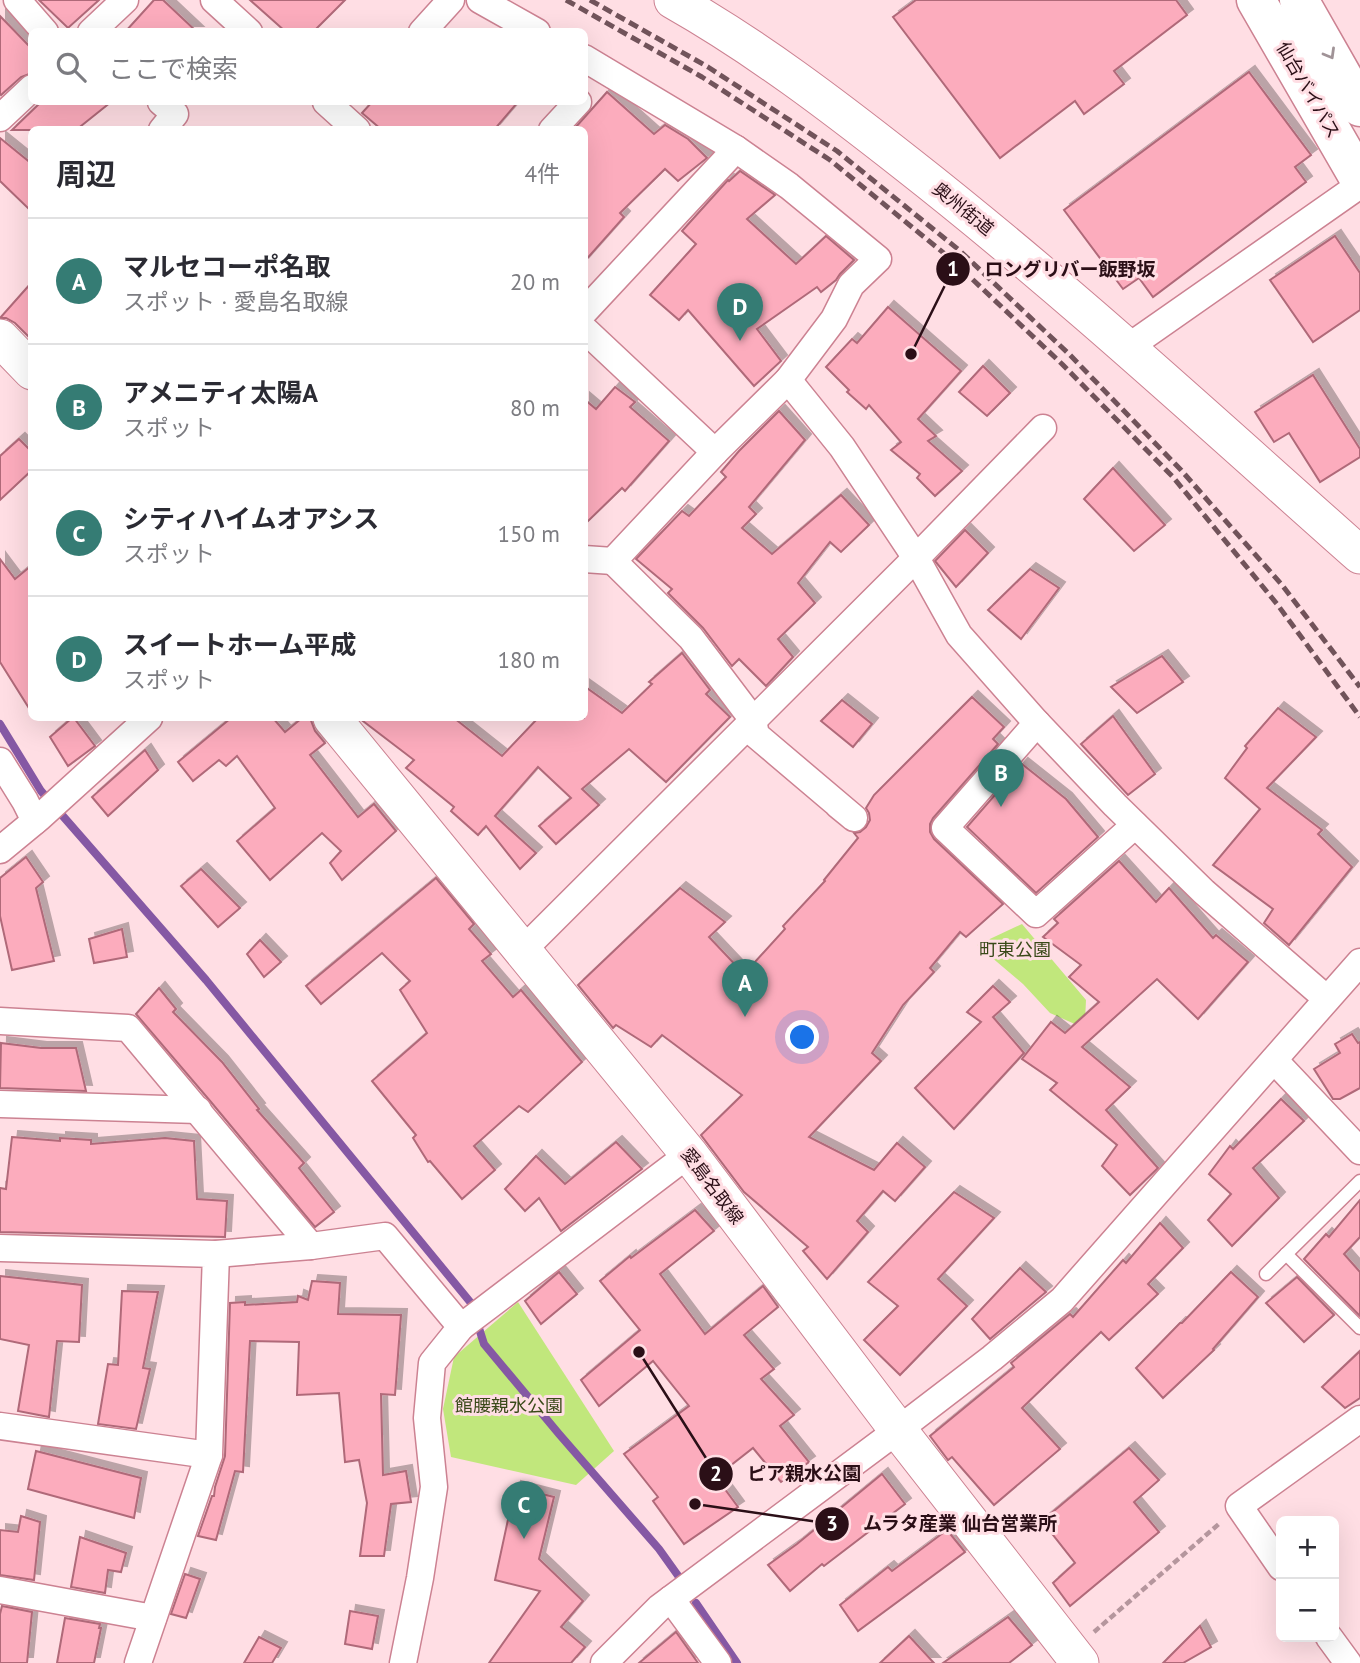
<!DOCTYPE html>
<html lang="ja">
<head>
<meta charset="utf-8">
<style>
  body { margin:0; font-family:"PT Sans","Noto Sans JP",sans-serif; background:#f2f2f3; color:#2b2b33 }
  .controls { position:absolute; right:21px; bottom:21px; display:grid; overflow:hidden; border-radius:10px; box-shadow:0 7px 28px #0002 }
  .controls button { width:63px; height:63px; display:grid; place-items:center; padding:0; border:0; border-bottom:2px solid #e1e1e2; background:#fff; color:#2b2b33; font:35px sans-serif }
  .you { position:absolute; left:803px; top:1038px; width:24px; height:24px; margin:-18px; border:5px solid #fff; border-radius:50%; background:#1a73e8; box-shadow:0 0 0 10px #1a73e833 }
  .badge { display:grid; place-items:center; width:46px; height:46px; border-radius:50%; background:#357c74; color:#fff; font-size:23px; font-weight:700 }
  .pin { position:absolute; translate:-50% -58px; filter:drop-shadow(0 2px 4px #0008) }
  .pin::after { content:''; position:absolute; top:37px; width:24px; height:21px; background:inherit; clip-path:polygon(0 0,100% 0,50% 100%) }
  .list { margin:0; padding:0; list-style:none }
  h2 { display:flex; justify-content:space-between; align-items:center; height:91px; margin:0; padding:0 28px; font-size:30px }
  h2 small { font-size:23px; font-weight:400; color:#7c7c81 }
  .list li { display:grid; grid-template-columns:46px 1fr auto; gap:21px; align-items:center; box-sizing:border-box; height:126px; padding:0 28px; border-top:2px solid #e1e1e2 }
  .list b { display:block; font-size:26px; white-space:nowrap }
  .list p { margin:0; font-size:23px; white-space:nowrap; color:#7c7c81 }
  .list em { font-size:23px; font-style:normal; color:#7c7c81 }
  .icon { flex:none; width:38px; height:38px; fill:none; stroke:currentColor; stroke-width:2; stroke-linecap:round; stroke-linejoin:round }
  .map { position:relative; flex:none; width:1360px; height:1663px; overflow:hidden }
  .search { position:absolute; background:#fff; box-shadow:0 7px 28px #0002; left:28px; top:28px; width:560px; height:77px; display:flex; align-items:center; gap:18px; box-sizing:border-box; padding:0 24px; border-radius:10px; color:#7c7c81; font-size:26px }
  .panel { position:absolute; background:#fff; box-shadow:0 7px 28px #0002; left:28px; top:126px; width:560px; height:595px; border-radius:10px }
  .map>svg:first-child { display:block }
</style>
</head>
<body>
<div class="map">
<svg width="1360" height="1663" viewBox="0 0 1360 1663">
  <defs>
    <filter id="shadow"><feDropShadow dx="6" dy="-6" stdDeviation="0" flood-color="#0004"/></filter>
  </defs>
  <rect width="100%" height="100%" fill="#ffdee4"/>
  <g fill="#c1e77c">
    <path d="M1022,924L1086,1000L1085,1021L1077,1025L1050,1013L1023,984L977,945Z"/>
    <path d="M518,1302L614,1451L576,1485L451,1457L443,1409L454,1357Z"/>
  </g>
  <g fill="none" stroke-linecap="round" stroke-linejoin="round">
    <g stroke="#8558a4" stroke-width="8">
      <path d="M0,724L41,791L206,980L471,1303L484,1344L559,1434L659,1549L679,1577"/>
      <path d="M696,1603L737,1663"/>
    </g>
  </g>
  <g fill="#fcacbd" stroke="#b06979" stroke-width="2" filter="url(#shadow)">
    <path d="M39,0H99L68,28Z"/>
    <path d="M154,0H163L197,32H125Z"/>
    <path d="M250,0H345L313,32H286Z"/>
    <path d="M916,0H1176L1187,15L1114,71L1124,84L1084,114L1075,101L1000,158L893,17Z"/>
    <path d="M0,16L32,49V73L21,77L1,95L0,94Z"/>
    <path d="M1249,72L1311,155L1295,167L1306,182L1153,297L1139,278L1123,289L1064,210Z"/>
    <path d="M607,92L654,134L665,125L688,139L707,158L678,181L665,169L620,213L624,217L584,262V130L575,128Z"/>
    <path d="M41,102H111L76,130H12Z"/>
    <path d="M372,102H518L494,130H382L362,113Z"/>
    <path d="M0,138L32,164V212L0,181Z"/>
    <path d="M740,171L775,195L747,219L796,264L826,236L854,260L840,274L836,280L821,292L817,287L757,329L781,361L754,386L688,310L679,320L650,295L696,244L682,231L728,180L729,181Z"/>
    <path d="M1335,236L1360,273V310L1313,342L1270,280Z"/>
    <path d="M32,282V340L15,323L6,318H0Z"/>
    <path d="M888,307L961,371L918,419L936,436L928,441L962,471L935,496L917,478L920,474L891,450L901,442L869,405L866,409L847,392L849,390L826,367L852,339L857,343Z"/>
    <path d="M983,366L1010,393L987,416L959,392Z"/>
    <path d="M1313,375L1360,449V457L1320,482L1289,433L1274,442L1255,412Z"/>
    <path d="M615,387L635,402L630,407L669,441L625,491L622,488L584,525V399L596,409Z"/>
    <path d="M779,411L805,440L749,507L756,514L742,528L772,554L841,495L869,525L841,552L830,542L798,583L815,603L778,639L793,657L766,686L739,659L732,666L703,628L668,593L672,589L636,559L682,511L689,516L726,477L721,472L739,451Z"/>
    <path d="M19,439L32,452V470L0,500V456Z"/>
    <path d="M1113,468L1165,525L1134,551L1084,499Z"/>
    <path d="M965,530L988,553L956,587L935,561Z"/>
    <path d="M0,559L15,579L32,565V713L0,662Z"/>
    <path d="M1030,569L1059,588L1021,639L988,610Z"/>
    <path d="M682,653L710,690L706,694L730,717L666,782L629,749L582,789L599,805L556,844L539,826L571,798L538,767L495,816L536,853L520,869L486,826L478,835L451,811L454,807L406,768L414,760L359,718H454L502,756L538,718H584V686L622,713L652,684L649,682Z"/>
    <path d="M1162,656L1183,682L1137,713L1111,687Z"/>
    <path d="M972,697L1004,727L993,739L998,744L933,818L930,824V832L934,839L1003,904L966,937L960,932L930,968L934,972L903,1005L872,1053L881,1061L809,1137L874,1170L897,1143L925,1167L895,1201L883,1191L857,1221L868,1232L827,1279L803,1251L808,1247L744,1192L701,1135L742,1095L662,1035L651,1047L616,1025L613,1028L578,985L680,888L725,922L709,937L744,974L785,929L783,926L825,881L824,880L858,838L854,833L860,832L866,827L870,820L869,813L866,808L874,795Z"/>
    <path d="M842,700L872,724L853,747L821,721Z"/>
    <path d="M1278,708L1316,737L1267,788L1322,830L1318,834L1352,867L1289,945L1264,923L1273,909L1213,865L1260,809L1225,778L1247,748L1245,746Z"/>
    <path d="M1113,716L1155,774L1128,795L1081,744Z"/>
    <path d="M72,718H74L95,746L68,766L50,737Z"/>
    <path d="M231,718H273L285,732L302,718H310L315,731L325,743L310,755L358,817L374,804L396,831L342,880L330,863L341,851L322,833L270,880L237,841L275,808L237,756L226,766L219,760L193,781L178,762Z"/>
    <path d="M145,750L158,770L108,816L92,797Z"/>
    <path d="M1022,764L1066,799L1098,837L1036,893L967,827Z"/>
    <path d="M26,857L43,882L36,888L54,961L12,970L0,916V878Z"/>
    <path d="M1119,861L1156,902L1169,888L1213,938L1216,935L1248,962L1198,1019L1157,979L1082,1047L1130,1087L1106,1110L1158,1168L1130,1195L1102,1166L1117,1145L1050,1090L1057,1083L1022,1059L1051,1022L1065,1033L1099,1002L1069,977L1081,965L1043,937L1058,923L1054,919Z"/>
    <path d="M201,869L240,908L218,927L181,886Z"/>
    <path d="M436,878L474,924L469,929L491,954L482,961L513,997L521,990L582,1062L528,1112L519,1106L474,1146L495,1170L462,1199L430,1161L428,1162L413,1138L416,1135L372,1081L427,1033L400,990L410,981L382,953L321,1004L306,986Z"/>
    <path d="M122,929L127,957L94,963L89,939Z"/>
    <path d="M260,940L281,962L264,977L247,954Z"/>
    <path d="M993,986L1010,1002L993,1017L1024,1053L954,1129L915,1088L981,1022L967,1012Z"/>
    <path d="M159,988L176,1009L173,1012L222,1062L259,1109L257,1110L304,1163L299,1168L334,1212L315,1227L211,1102L136,1014Z"/>
    <path d="M1352,1034L1358,1043L1360,1042V1088L1340,1099H1333L1314,1069L1340,1053L1335,1044Z"/>
    <path d="M1,1043L41,1048H76L86,1091L0,1088Z"/>
    <path d="M1281,1099L1304,1121L1253,1168L1279,1198L1232,1246L1208,1220L1231,1194L1209,1174L1230,1146L1233,1149Z"/>
    <path d="M12,1137L60,1141V1138L91,1140V1144L165,1138L194,1141L197,1199L227,1201L225,1237L0,1232V1188L6,1189Z"/>
    <path d="M616,1142L642,1169L561,1231L539,1198L525,1211L505,1189L536,1156L565,1184Z"/>
    <path d="M954,1192L994,1218L938,1279L967,1306L900,1375L864,1340L898,1306L868,1282Z"/>
    <path d="M1360,1200V1237L1344,1254L1360,1272V1316L1304,1259L1326,1234L1329,1237Z"/>
    <path d="M695,1210L714,1231L660,1274L705,1334L763,1286L778,1307L744,1335L774,1369L761,1379L794,1415L780,1426L809,1462L781,1482L753,1448L716,1477L738,1507L684,1544L653,1501L658,1497L624,1454L689,1406L653,1361L599,1406L581,1380L640,1330L600,1281L630,1256L631,1258Z"/>
    <path d="M1160,1223L1183,1248L1148,1284L1158,1294L1109,1340L1101,1332L1022,1408L1060,1449L994,1505L952,1457L948,1460L930,1436L1014,1367L1011,1363L1070,1314L1073,1317L1123,1260L1126,1263Z"/>
    <path d="M1020,1268L1046,1292L990,1339L972,1319Z"/>
    <path d="M559,1272L577,1294L541,1324L525,1301Z"/>
    <path d="M1231,1272L1258,1297L1213,1349L1214,1350L1163,1398L1136,1368L1180,1323H1182Z"/>
    <path d="M0,1276L82,1285L79,1342L57,1341L49,1417L18,1411L29,1345L0,1339Z"/>
    <path d="M1297,1277L1334,1315L1304,1342L1266,1303Z"/>
    <path d="M312,1281L340,1283L338,1314L401,1315L395,1395L381,1394L383,1475L406,1471L411,1502L391,1504L384,1556H360L367,1503L359,1460L345,1462L339,1393L297,1395L299,1342L250,1341L243,1472L235,1471L216,1540L198,1536L212,1496H214L215,1487L225,1456L230,1303L245,1302V1305L297,1302L298,1296L308,1300Z"/>
    <path d="M122,1291L158,1292L143,1368L150,1369L136,1429L98,1424L108,1364L118,1365Z"/>
    <path d="M1360,1351V1398L1345,1408L1322,1387Z"/>
    <path d="M1129,1448L1159,1480L1134,1502L1159,1532L1070,1606L1053,1583L1075,1563L1042,1521Z"/>
    <path d="M36,1451L141,1478L134,1518L28,1489Z"/>
    <path d="M882,1474L905,1504L824,1566L822,1564L790,1591L768,1565L797,1544Z"/>
    <path d="M515,1487L554,1497L539,1559L583,1601L561,1627L585,1647L571,1663H489L540,1591L495,1580Z"/>
    <path d="M21,1516L40,1522L34,1580L0,1575V1530L18,1532Z"/>
    <path d="M947,1530L965,1552L858,1631L840,1605L888,1567L892,1571Z"/>
    <path d="M80,1537L126,1553L121,1572L108,1570L105,1593L71,1587Z"/>
    <path d="M185,1574L200,1579L186,1618L171,1614Z"/>
    <path d="M2,1606L32,1612L27,1663H0V1614Z"/>
    <path d="M350,1611L378,1616L372,1649L345,1644Z"/>
    <path d="M1008,1617L1032,1645L1009,1663H943Z"/>
    <path d="M65,1618L100,1624L99,1628H101L94,1663H57Z"/>
    <path d="M1200,1626L1211,1647L1183,1663H1163Z"/>
    <path d="M676,1632L698,1663H639Z"/>
    <path d="M909,1636L934,1663H880Z"/>
    <path d="M259,1637L281,1648L272,1663H244Z"/>
  </g>
  <g fill="none" stroke-linecap="round" stroke-linejoin="round">
    <defs>
      <g id="lane">
        <path d="M1286,1254L1360,1328"/>
        <path d="M1266,1274L1360,1181"/>
      </g>
      <g id="street">
        <path d="M17,0L45,32"/>
        <path d="M214,0L249,32"/>
        <path d="M480,0L537,32"/>
        <path d="M91,32L125,0"/>
        <path d="M422,32L451,0"/>
        <path d="M584,58L736,149L789,186L878,259L851,285L834,319L788,380L715,452L613,561L584,559"/>
        <path d="M161,102L175,114L162,130"/>
        <path d="M326,102L357,130"/>
        <path d="M0,118L32,88"/>
        <path d="M552,130L578,102"/>
        <path d="M584,312L736,149"/>
        <path d="M584,329L715,452"/>
        <path d="M1127,348L1360,185"/>
        <path d="M788,380L842,447L916,558L959,635L1037,723L1115,805L1204,892L1327,999"/>
        <path d="M613,561L691,638L753,720L756,735L854,818L838,805"/>
        <path d="M1037,723L945,828L1036,914L1135,825"/>
        <path d="M0,761L25,801L35,821"/>
        <path d="M0,850L40,817L149,718"/>
        <path d="M523,950L916,558L1043,428"/>
        <path d="M0,1021L128,1028L311,1246"/>
        <path d="M1274,1060L1360,1151"/>
        <path d="M0,1104L198,1110"/>
        <path d="M0,1248L216,1254L209,1455L138,1663"/>
        <path d="M216,1254L311,1246L385,1236L461,1327L432,1363L427,1418L434,1487L420,1578L403,1663"/>
        <path d="M461,1327L689,1154"/>
        <path d="M0,1426L209,1455"/>
        <path d="M1281,1567L1239,1506L1360,1419"/>
        <path d="M0,1590L153,1618"/>
        <path d="M671,1599L718,1663"/>
        <path d="M1329,1637L1348,1663"/>
        <path d="M604,1663L659,1608L898,1430L992,1358L1062,1300L1360,962"/>
      </g>
      <g id="secondary">
        <path d="M673,0C756,47 832,105 907,164C1064,287 1211,423 1360,555"/>
        <path d="M0,338L32,371"/>
        <path d="M332,718L689,1154L898,1430L1080,1663"/>
      </g>
      <g id="highway">
        <path d="M1256,0L1360,180"/>
        <path d="M1299,0L1360,107"/>
      </g>
    </defs>
    <use href="#lane" stroke="#cc8292" stroke-width="15"/>
    <use href="#street" stroke="#cc8292" stroke-width="29"/>
    <use href="#secondary" stroke="#cc8292" stroke-width="39"/>
    <use href="#highway" stroke="#cc8292" stroke-width="41"/>
    <path stroke="#b5969d" stroke-width="4.5" stroke-dasharray="7 3.5" stroke-linecap="butt" d="M1094,1632L1220,1523"/>
    <use href="#lane" stroke="#fff" stroke-width="12"/>
    <use href="#street" stroke="#fff" stroke-width="26"/>
    <use href="#secondary" stroke="#fff" stroke-width="37"/>
    <use href="#highway" stroke="#fff" stroke-width="38"/>
    <g stroke="#71535a" stroke-width="5" stroke-dasharray="10 5" stroke-linecap="butt">
      <path d="M566,0L702,77L830,160L951,259L1062,364L1173,477L1277,604L1360,717"/>
      <path d="M590,0L708,67L837,151L959,250L1070,355L1181,470L1282,585L1360,687"/>
    </g>
  </g>
  <defs><path id="oneway-chevron" d="M-2-3.5L2.5 0L-2 3.5" fill="none" stroke-width="1.6" stroke-linecap="round" stroke-linejoin="round" transform="scale(1.75)"/></defs>
  <use stroke="#a09397" href="#oneway-chevron" transform="translate(1330 54) rotate(60)"/>
  <g text-anchor="middle" stroke-width="6" stroke-linejoin="round" paint-order="stroke">
    <g font-size="18" fill="#2b0f17" stroke="#ffdee4">
      <text transform="translate(1308 90) rotate(60)" y="6">仙台バイパス</text>
      <text transform="translate(963 209) rotate(39)" y="6">奥州街道</text>
      <text transform="translate(712 1186) rotate(53)" y="6">愛島名取線</text>
    </g>
    <g font-size="18" fill="#394918" stroke="#ffdee4">
      <text x="1015" y="956">町東公園</text>
      <text x="509" y="1412">館腰親水公園</text>
    </g>
  </g>
  <path fill="none" stroke="#2b0f17" stroke-width="2.5" d="M911 354L953 269M639 1352L716 1474M695 1504L832 1524"/>
  <g fill="#2b0f17" stroke="#ffdee4" stroke-width="2.5">
    <circle cx="911" cy="354" r="7"/>
    <circle cx="639" cy="1352" r="7"/>
    <circle cx="695" cy="1504" r="7"/>
    <circle cx="953" cy="269" r="18"/>
    <circle cx="716" cy="1474" r="18"/>
    <circle cx="832" cy="1524" r="18"/>
  </g>
  <g font-size="21" text-anchor="middle" font-weight="bold" fill="#fff">
    <text x="953" y="276">1</text>
    <text x="716" y="1481">2</text>
    <text x="832" y="1531">3</text>
  </g>
  <g font-size="19" text-anchor="middle" font-weight="bold" fill="#2b0f17" stroke="#ffdee4" stroke-width="6" stroke-linejoin="round" paint-order="stroke">
    <text x="1070" y="276">ロングリバー飯野坂</text>
    <text x="804" y="1480">ピア親水公園</text>
    <text x="960" y="1530">ムラタ産業 仙台営業所</text>
  </g>
</svg>
<div class="controls">
<button>+</button>
<button>−</button>
</div>
<div class="you"></div>
<div class="pin badge" style="left:745px;top:1017px">A</div>
<div class="pin badge" style="left:1001px;top:807px">B</div>
<div class="pin badge" style="left:524px;top:1539px">C</div>
<div class="pin badge" style="left:740px;top:341px">D</div>
<div class="search"><svg class="icon" aria-label="search" viewBox="0 0 24 24"><circle cx="10" cy="10" r="6"/><path d="M15 15l6 6"/></svg>ここで検索</div>
<section class="panel">
<h2>周辺<small>4件</small></h2>
<ul class="list">
<li><span class="badge">A</span><div><b>マルセコーポ名取</b><p>スポット · 愛島名取線</p></div><em>20 m</em></li>
<li><span class="badge">B</span><div><b>アメニティ太陽A</b><p>スポット</p></div><em>80 m</em></li>
<li><span class="badge">C</span><div><b>シティハイムオアシス</b><p>スポット</p></div><em>150 m</em></li>
<li><span class="badge">D</span><div><b>スイートホーム平成</b><p>スポット</p></div><em>180 m</em></li>
</ul>
</section>
</div>
</body>
</html>
